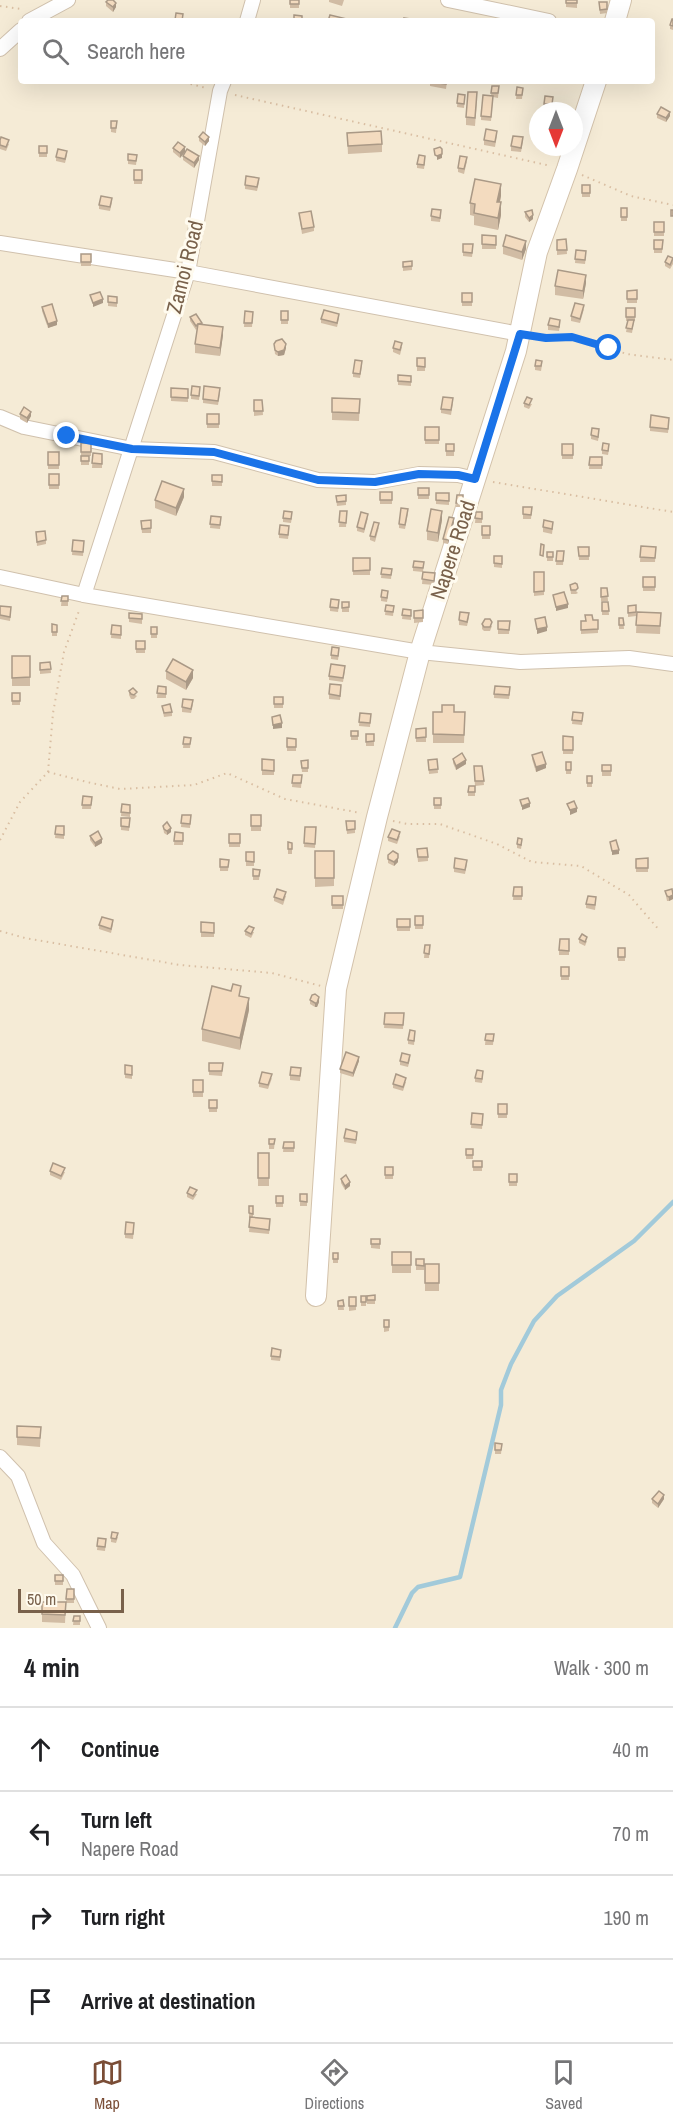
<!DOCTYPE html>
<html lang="en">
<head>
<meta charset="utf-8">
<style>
  body { margin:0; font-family:"Archivo Narrow",sans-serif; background:#f2f2f2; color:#202124 }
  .compass { position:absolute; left:529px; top:102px; width:54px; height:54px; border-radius:50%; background:#fff; box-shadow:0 6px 24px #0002; rotate:180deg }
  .scale { position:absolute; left:18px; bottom:15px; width:106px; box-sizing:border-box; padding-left:6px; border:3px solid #79614b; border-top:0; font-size:16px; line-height:21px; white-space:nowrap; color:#79614b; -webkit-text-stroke:4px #fffbef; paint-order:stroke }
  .stop { position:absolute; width:18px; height:18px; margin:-14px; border:4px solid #1a73e8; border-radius:50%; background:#fff }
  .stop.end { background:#1a73e8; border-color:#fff; box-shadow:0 2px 6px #0008 }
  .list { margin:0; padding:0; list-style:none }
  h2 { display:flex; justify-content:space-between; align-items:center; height:78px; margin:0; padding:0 24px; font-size:26px }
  h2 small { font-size:20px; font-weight:400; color:#757577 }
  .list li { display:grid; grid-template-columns:39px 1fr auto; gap:18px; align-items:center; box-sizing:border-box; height:84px; padding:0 24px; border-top:2px solid #e0e0e0 }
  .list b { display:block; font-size:22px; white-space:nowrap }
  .list p { margin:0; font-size:20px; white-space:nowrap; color:#757577 }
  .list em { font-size:20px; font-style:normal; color:#757577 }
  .icon { flex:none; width:33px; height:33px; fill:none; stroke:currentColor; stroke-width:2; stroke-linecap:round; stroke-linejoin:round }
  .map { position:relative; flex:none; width:673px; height:1628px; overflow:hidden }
  .search { position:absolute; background:#fff; box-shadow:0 6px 24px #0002; left:18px; right:18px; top:18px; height:66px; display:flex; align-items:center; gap:15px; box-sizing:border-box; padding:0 21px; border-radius:6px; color:#757577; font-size:22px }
  .sheet { height:414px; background:#fff }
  nav { display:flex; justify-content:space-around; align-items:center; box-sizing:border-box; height:84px; border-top:2px solid #e0e0e0; background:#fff; font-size:16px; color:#757577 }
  nav a { display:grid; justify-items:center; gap:3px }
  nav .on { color:#7a4d36 }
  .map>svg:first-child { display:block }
</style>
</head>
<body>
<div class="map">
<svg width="673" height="1628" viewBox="0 0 673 1628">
  <rect width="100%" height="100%" fill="#fdf8e8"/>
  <path fill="#f5ebd6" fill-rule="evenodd" d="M0,0H673V1628H0ZM21,21H652V81H21ZM538,111H574V147H538Z"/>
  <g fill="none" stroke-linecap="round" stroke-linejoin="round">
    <path stroke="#a2cada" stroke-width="4.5" d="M395,1628L412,1593L418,1587L460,1577L501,1405V1390L511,1364L534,1321L557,1296L634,1241L673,1202"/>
    <defs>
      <g id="street">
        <path d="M448,0L549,21"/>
        <path d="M29,21L68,0"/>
        <path d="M247,21L253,0"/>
        <path d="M0,49L21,30"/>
        <path d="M224,81L220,91L188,272L84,595L420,652L520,662L629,658L673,664"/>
        <path d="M0,243L188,272L520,334"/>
        <path d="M0,417L24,427L132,449L214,452L318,480L375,482L419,474L458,475L475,479"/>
        <path d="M0,577L84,595"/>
        <path d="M0,1457L18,1476L44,1543L73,1575L99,1628"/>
      </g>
      <g id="secondary">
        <path d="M615,21L621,0"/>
        <path d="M316,1296L336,989L377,817L420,652L516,351L537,252L567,169L596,81"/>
      </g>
    </defs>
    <use href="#street" stroke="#d0c1ad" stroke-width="16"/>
    <use href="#secondary" stroke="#d3c2ab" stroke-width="22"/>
    <g stroke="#d9bea2" stroke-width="2" stroke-dasharray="1.5 4.5" stroke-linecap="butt">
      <path d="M0,6L21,9"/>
      <path d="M179,81L206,88"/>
      <path d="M235,95L551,166"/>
      <path d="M582,175L631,196L673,205"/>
      <path d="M535,336L572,337L627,354L673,360"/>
      <path d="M493,482L673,512"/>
      <path d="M48,772L87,782L120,789L194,785L227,773L285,799L361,813"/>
      <path d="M393,821L407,824H440L497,844L532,862L581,866L629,895L660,931"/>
      <path d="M0,840L20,802L48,772L53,713L64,652L80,608"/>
      <path d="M0,931L25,938L180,965L272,973L321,986"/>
    </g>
    <use href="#street" stroke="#fff" stroke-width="14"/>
    <use href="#secondary" stroke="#fff" stroke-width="20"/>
  </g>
  <g fill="#d1bca4">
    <rect x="290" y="0" width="9" height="8"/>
    <path d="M329,0H344L342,6L329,2Z"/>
    <path d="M566,0H577V8L566,7Z"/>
    <path d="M106,2L116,7L113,12L106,6Z"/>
    <path d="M599,2H607V13L600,14Z"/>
    <path d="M673,19V30L670,29V25Z"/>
    <path d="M430,81H447L446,89L430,86Z"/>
    <rect x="499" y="81" width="12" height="2"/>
    <path d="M528,81H537L536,84L528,83Z"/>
    <path d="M492,86H499L498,98L493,97L491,121L481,120V116L491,96Z"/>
    <path d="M517,87L523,88L522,99H516Z"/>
    <path d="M458,94L465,95L464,108L457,107Z"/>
    <path d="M545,96L553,97L552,108H544Z"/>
    <path d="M477,100L475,126L466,125V117Z"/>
    <path d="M657,114L670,116L666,122L657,118Z"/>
    <path d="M111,121H117L116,133L111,132Z"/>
    <path d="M347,133L382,144V152L348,154Z"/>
    <path d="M497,135L495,147L484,145V140Z"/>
    <path d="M199,137L209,141L205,146L199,141Z"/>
    <path d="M0,140L9,144L6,151L0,149Z"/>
    <path d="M523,141L521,152L511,151V146Z"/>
    <rect x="39" y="146" width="8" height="11"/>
    <path d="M542,147H549V149L546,153H544Z"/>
    <path d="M173,148L185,152L180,158L173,152Z"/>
    <path d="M128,154L137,155L136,165L128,164Z"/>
    <path d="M67,155L65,163L56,161V157Z"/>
    <path d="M183,156L199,160L194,168L183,160Z"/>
    <path d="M425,160L424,169L417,168V164Z"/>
    <path d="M467,161L464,174L458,172V168Z"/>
    <rect x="134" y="170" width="8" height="14"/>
    <path d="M259,182L257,191L245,189V185Z"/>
    <rect x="582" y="185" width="8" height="12"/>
    <path d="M501,196L500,202L501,215L498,230L474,225V216L470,215V203Z"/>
    <path d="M112,202L110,211L99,209V205Z"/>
    <rect x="621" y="208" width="6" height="13"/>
    <path d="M525,212L533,219L529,222L525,217Z"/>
    <path d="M299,213L314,227V231L302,234Z"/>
    <path d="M441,214L440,222L431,221V216Z"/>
    <rect x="654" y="222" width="10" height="14"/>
    <path d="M482,235L496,236V249H482Z"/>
    <path d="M566,239L567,254L557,255V240Z"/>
    <path d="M654,240H663L662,253H654Z"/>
    <path d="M503,246L526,249L522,260L503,254Z"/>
    <path d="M473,249L472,257L463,256V252Z"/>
    <path d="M576,250L586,255L585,264L575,263Z"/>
    <rect x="81" y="254" width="10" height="12"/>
    <path d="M673,258V264L670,269L665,266V262Z"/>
    <path d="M412,261V270L403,271V262Z"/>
    <path d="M586,283L583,299L555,295V286Z"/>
    <path d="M637,290V303H627V291Z"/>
    <rect x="462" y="293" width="10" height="13"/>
    <path d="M117,297V307L108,306V302Z"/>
    <path d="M42,307L57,325L48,328L42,311Z"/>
    <path d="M626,308H635V321H634L632,333L626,332L628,321H626Z"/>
    <path d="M584,309L580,323L571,321V316Z"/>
    <path d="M245,311L253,312L252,327H244Z"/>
    <rect x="281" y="311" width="7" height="13"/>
    <path d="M190,317L223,335L220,356L195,353V344L197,329L196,330L190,321Z"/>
    <path d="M339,318L337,327L321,323V319Z"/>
    <path d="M560,324L559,331L548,330V325Z"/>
    <path d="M274,344L286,348L284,355L278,356L275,354Z"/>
    <path d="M402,347L400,355L393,352V348Z"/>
    <path d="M425,358V371H417V366Z"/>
    <path d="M362,365L360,378L353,377V373Z"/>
    <path d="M542,365L541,371L535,370V366Z"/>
    <path d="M398,375L411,376V386L398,385Z"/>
    <path d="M171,388L188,389V402L171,401Z"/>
    <path d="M200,391L199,400L191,399V395Z"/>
    <path d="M220,393L218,405L203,403V399Z"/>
    <path d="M360,399L359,421L332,420V412Z"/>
    <path d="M254,400H262L263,415L254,416Z"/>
    <path d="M453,403L451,415L441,413V409Z"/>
    <path d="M524,403L532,404L529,409L524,407Z"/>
    <path d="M20,414L31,416L27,423L20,419Z"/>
    <rect x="207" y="414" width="12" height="14"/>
    <path d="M669,422L668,433L650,431V427Z"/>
    <rect x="425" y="427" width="14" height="17"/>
    <path d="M599,434L598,441L591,439V435Z"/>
    <rect x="81" y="443" width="10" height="13"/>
    <rect x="446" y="444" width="8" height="12"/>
    <rect x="562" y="444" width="11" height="15"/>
    <path d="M609,449L608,455L602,454V450Z"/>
    <rect x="48" y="452" width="11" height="17"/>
    <path d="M93,453L102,454V468H92Z"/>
    <path d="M89,456V465H81V461Z"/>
    <path d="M590,457H602V469H589Z"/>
    <rect x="49" y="474" width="10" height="15"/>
    <path d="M222,475V486H212V481Z"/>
    <rect x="418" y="488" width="11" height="11"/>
    <path d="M392,492V504H380V500Z"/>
    <path d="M436,493H449V505L436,504Z"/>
    <path d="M457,495H463V507H456Z"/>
    <path d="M336,496L346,501V505L337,506Z"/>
    <path d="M184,497L176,516L155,508V500Z"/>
    <path d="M532,507L531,519H523V514Z"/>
    <path d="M340,511H347L346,527H339Z"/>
    <path d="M476,512H482V523H475Z"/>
    <path d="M408,513L405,529L399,528V524Z"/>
    <path d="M211,516L221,517L220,529L210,528Z"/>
    <path d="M292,516L291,523L283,522V518Z"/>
    <path d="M368,518L364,533L357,531V527Z"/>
    <path d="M151,520V533H142L141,521Z"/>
    <path d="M442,520L438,542L427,540V531Z"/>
    <path d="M454,522L448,544L443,543V539Z"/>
    <rect x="482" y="526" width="8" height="13"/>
    <path d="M553,526L552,534L543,532V527Z"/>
    <path d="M379,527L375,542L370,540V536Z"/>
    <path d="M289,530L288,539L279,538V534Z"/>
    <path d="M36,532L46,540V544L37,546Z"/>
    <path d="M73,540L84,541L83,556L72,555Z"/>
    <path d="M641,546L656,547L655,562H640Z"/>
    <path d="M578,547H589V560H579Z"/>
    <path d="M557,551H564L563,565H556Z"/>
    <rect x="547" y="552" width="6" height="9"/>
    <path d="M494,556H502V568L494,567Z"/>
    <path d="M353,558L370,570V575H353Z"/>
    <path d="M424,562L423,572L435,577L434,585L422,584L423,572L413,571V567Z"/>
    <path d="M382,568L392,569L391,579L381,578Z"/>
    <path d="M534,572H544V595L534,596Z"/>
    <rect x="643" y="577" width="12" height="14"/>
    <path d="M570,585L578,593L576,594H571Z"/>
    <path d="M601,588H607L608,601H601Z"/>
    <path d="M388,595L387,602L381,601V597Z"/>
    <path d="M62,596H68V606H61Z"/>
    <rect x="342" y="602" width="7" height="10"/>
    <path d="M602,602H608L609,615H602Z"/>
    <path d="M339,604L338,612L330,611V607Z"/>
    <path d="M386,605L394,606L393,616L385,615Z"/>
    <path d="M636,605V616L628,617V606Z"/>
    <path d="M0,606L11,611L10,621L0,619Z"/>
    <path d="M403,609L411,610V620L402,619Z"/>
    <path d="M414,611L423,618V622L414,623Z"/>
    <path d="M637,612L661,613L660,634L636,633Z"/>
    <path d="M129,613L142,614V624L129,622Z"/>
    <path d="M469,617L467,626L459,625V620Z"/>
    <path d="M619,618H623L624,629H619Z"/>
    <path d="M598,620V633L581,634V621Z"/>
    <path d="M498,621H510L509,634H498Z"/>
    <path d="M52,624L57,625V636H52Z"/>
    <path d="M482,624L492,626L490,631H484L482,629Z"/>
    <path d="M112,625L121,626V639L111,638Z"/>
    <rect x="151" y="627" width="6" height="11"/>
    <rect x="136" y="641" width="9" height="12"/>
    <path d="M339,652L338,660L331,659V655Z"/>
    <rect x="12" y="656" width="18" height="30"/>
    <path d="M50,662L51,673L40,674V663Z"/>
    <path d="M345,670L343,682L329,680V676Z"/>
    <path d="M166,671L193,678L186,690L166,679Z"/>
    <path d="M158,686L166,687V698H157Z"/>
    <path d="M341,690L340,700L329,699V694Z"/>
    <path d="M129,691L137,696L134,699H131L129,695Z"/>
    <path d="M510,691L509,699L494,698V694Z"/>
    <rect x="12" y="693" width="8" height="12"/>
    <rect x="274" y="697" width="9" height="11"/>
    <path d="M193,704L191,713L182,712V707Z"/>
    <path d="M162,706L172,712V716L164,717Z"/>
    <path d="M433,712H465L464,743H433Z"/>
    <path d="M573,712L583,713L582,725L572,724Z"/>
    <path d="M360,713L371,714L370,727L359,726Z"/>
    <path d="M426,728V742H416V729Z"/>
    <rect x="351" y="731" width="7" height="9"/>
    <rect x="366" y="734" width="8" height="12"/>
    <path d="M563,736L573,737V754H563Z"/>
    <path d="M184,737L191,738L190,748H183Z"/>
    <path d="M287,738L296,739V751H287Z"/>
    <path d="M532,755L546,768L536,772L532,759Z"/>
    <path d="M262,759L274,760V775H262Z"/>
    <path d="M437,759L438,773L429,774L428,760Z"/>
    <path d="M453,759L466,764L456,770L453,763Z"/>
    <path d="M308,760V772H302L301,761Z"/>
    <rect x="566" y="762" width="5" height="12"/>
    <rect x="602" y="765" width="9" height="11"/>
    <path d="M482,766L484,785L475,786L474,770Z"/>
    <path d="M293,775H302L301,788L292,787Z"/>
    <rect x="587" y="776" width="5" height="11"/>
    <path d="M475,786V796H468V792Z"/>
    <path d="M83,796L92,797L91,809H82Z"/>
    <rect x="434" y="798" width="7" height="11"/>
    <path d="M122,804L130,805V817L121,816Z"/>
    <path d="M182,815H191L190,828L181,827Z"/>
    <rect x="251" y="815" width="10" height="16"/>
    <path d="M121,818H130L129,831L121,830Z"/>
    <path d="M346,821H355V833L347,834Z"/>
    <path d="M56,826H64V839L55,838Z"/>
    <path d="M163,826L171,832L167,835L164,833Z"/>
    <path d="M305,827H316L315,848L304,847Z"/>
    <path d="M175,832L183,833V845H174Z"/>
    <rect x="229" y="834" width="11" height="13"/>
    <path d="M90,836L102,843L95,847L90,840Z"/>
    <path d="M400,836L397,844L388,841V837Z"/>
    <path d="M288,842L292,843V854H288Z"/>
    <path d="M522,843L521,849L517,848V844Z"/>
    <path d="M417,849L428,857V861L418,862Z"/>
    <path d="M315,851H334V886L315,887Z"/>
    <rect x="246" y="852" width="8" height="14"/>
    <path d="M388,855L398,862L394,866L388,863Z"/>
    <path d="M648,858V872H636V859Z"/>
    <path d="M220,859L229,860L228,871H220Z"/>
    <path d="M467,864L465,874L454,872V868Z"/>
    <path d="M253,869L260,870L259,880H253Z"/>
    <path d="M514,887H522V900H513Z"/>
    <path d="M665,891L673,892V899L669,901H667Z"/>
    <path d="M286,896L283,905L274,901V897Z"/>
    <rect x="332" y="896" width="11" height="13"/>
    <path d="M596,902L595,910L586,908V904Z"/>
    <rect x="415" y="916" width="8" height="13"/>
    <rect x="397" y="919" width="13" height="12"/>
    <path d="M201,922L214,923V937H201Z"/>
    <path d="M113,924L111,933L99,929V925Z"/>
    <path d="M245,931L254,932L251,938L245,935Z"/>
    <path d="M569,939V955H559V950Z"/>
    <path d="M579,939L587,941L585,946L579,943Z"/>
    <path d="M425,945H430L429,958H424Z"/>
    <rect x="618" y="948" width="7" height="13"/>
    <rect x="561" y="967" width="8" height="13"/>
    <path d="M310,1000L319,1002L317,1007H315L310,1004Z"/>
    <path d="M249,1010L240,1050L202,1041V1029Z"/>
    <path d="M385,1013H404L403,1029L384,1028Z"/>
    <path d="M486,1034H494L493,1045H485Z"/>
    <path d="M415,1035L414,1045L408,1044V1040Z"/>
    <path d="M410,1059L408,1067L400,1065V1061Z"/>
    <path d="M359,1061L353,1077L340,1073V1069Z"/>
    <path d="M209,1063H223L222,1076L209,1075Z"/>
    <path d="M125,1065L132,1066V1079L125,1078Z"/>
    <path d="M301,1068L300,1081L290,1080V1075Z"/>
    <path d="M483,1076L482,1083L475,1082V1078Z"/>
    <path d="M272,1078L268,1089L259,1087V1083Z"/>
    <rect x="193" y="1080" width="10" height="17"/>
    <path d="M406,1082L403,1091L393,1088V1084Z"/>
    <rect x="209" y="1100" width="8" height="12"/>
    <rect x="498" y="1104" width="9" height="14"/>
    <path d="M472,1113L483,1114L482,1129L471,1128Z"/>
    <path d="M357,1136L356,1144L344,1142V1138Z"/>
    <path d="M269,1139H275L274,1149H269Z"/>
    <path d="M284,1142H294V1152H283Z"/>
    <rect x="466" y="1149" width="7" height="10"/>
    <rect x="258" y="1153" width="11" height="33"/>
    <rect x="473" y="1161" width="9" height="10"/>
    <rect x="385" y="1167" width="8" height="12"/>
    <path d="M50,1171L65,1172L61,1180L50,1175Z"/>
    <rect x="509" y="1174" width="8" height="12"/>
    <path d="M341,1179L350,1186L345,1190L341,1183Z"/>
    <path d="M187,1193L197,1194L193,1200L187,1197Z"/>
    <rect x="300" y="1194" width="7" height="12"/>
    <rect x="276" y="1196" width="7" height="11"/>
    <path d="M249,1206H253V1218L270,1224L269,1234L249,1232L250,1218H249Z"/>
    <path d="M134,1227L133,1239L125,1238V1234Z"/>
    <path d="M371,1239H380V1249L371,1248Z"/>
    <rect x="392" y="1252" width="19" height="21"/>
    <rect x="333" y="1253" width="5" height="10"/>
    <rect x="416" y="1259" width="8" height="11"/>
    <rect x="425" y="1264" width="14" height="27"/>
    <path d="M375,1295V1304H367V1296Z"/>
    <rect x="361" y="1296" width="5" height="10"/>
    <path d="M349,1297H356V1310L349,1311Z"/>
    <path d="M343,1300L344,1310H338V1301Z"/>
    <path d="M384,1320L389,1327V1331L384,1332Z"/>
    <path d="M281,1354L280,1361L271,1360V1356Z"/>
    <path d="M17,1426L41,1427L40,1447L17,1445Z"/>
    <path d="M495,1443L502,1444L501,1454H495Z"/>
    <path d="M652,1499H664L658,1508L652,1503Z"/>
    <path d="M118,1537L116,1543L111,1542V1538Z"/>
    <path d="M98,1538L106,1539L105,1551L97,1550Z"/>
    <rect x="55" y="1575" width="8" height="10"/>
    <path d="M67,1589H74V1603H66Z"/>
    <path d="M42,1602H66L65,1623L42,1622Z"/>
    <path d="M74,1616H80V1625H73Z"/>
  </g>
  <g fill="#aa9986">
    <path d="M116,3V7L113,12V7Z"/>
    <path d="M670,112V116L666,122V118Z"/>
    <path d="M209,137V141L205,146V142Z"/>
    <path d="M185,147V152L180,158V153Z"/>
    <path d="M442,154V158L437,160V156Z"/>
    <path d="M199,156V160L194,168V163Z"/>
    <path d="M501,184V196L497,214V202Z"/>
    <path d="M501,202V215L498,230V218Z"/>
    <path d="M533,215V219L529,222V218Z"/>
    <path d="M526,241V249L522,260V252Z"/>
    <path d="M586,275V283L583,299V291Z"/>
    <path d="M103,299V303L93,307V303Z"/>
    <path d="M57,321V325L48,328V324Z"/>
    <path d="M223,327V335L220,356V348Z"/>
    <path d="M286,344V348L284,355L278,356V352Z"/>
    <path d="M31,412V416L27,423V418Z"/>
    <path d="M184,489V497L176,516V508Z"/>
    <path d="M442,511V520L438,542V533Z"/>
    <path d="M454,518V522L448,544V540Z"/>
    <path d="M568,604V608L556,611V607Z"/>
    <path d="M547,627V631L537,634V629Z"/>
    <path d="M193,670V678L186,690V682Z"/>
    <path d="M282,723V728L273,729V725Z"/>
    <path d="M466,760V764L456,770V766Z"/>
    <path d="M546,764V768L536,772V767Z"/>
    <path d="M530,803V807L522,810V806Z"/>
    <path d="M577,808V812L570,815V810Z"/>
    <path d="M171,828V832L167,835V831Z"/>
    <path d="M102,839V843L95,847V843Z"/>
    <path d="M619,850V854L612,855V851Z"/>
    <path d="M398,858V862L394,866V862Z"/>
    <path d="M673,895V899L669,901V897Z"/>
    <path d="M319,997V1002L317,1007H315V1003Z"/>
    <path d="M249,998V1010L240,1050V1038Z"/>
    <path d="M359,1057V1061L353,1077V1073Z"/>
    <path d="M350,1182V1186L345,1190V1186Z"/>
    <path d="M664,1495V1499L658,1508V1504Z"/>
  </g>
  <g fill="#f3dbbf" stroke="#aa9986" stroke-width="1.5">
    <path d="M108,0H113L116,3L113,7L106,2Z"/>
    <rect x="290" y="0" width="9" height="4"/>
    <rect x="566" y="0" width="11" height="3"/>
    <path d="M599,2H607V9L600,10Z"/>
    <path d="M176,13L183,14L182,21L175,20Z"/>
    <path d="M294,15L302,16V21H294Z"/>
    <path d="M330,15L347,19V21H328Z"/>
    <path d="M404,18L410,19V21H404Z"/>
    <path d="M672,19H673V26L670,25Z"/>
    <path d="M430,81H446V84L430,82Z"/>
    <path d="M492,86H499L498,93H491Z"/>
    <path d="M517,87L523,88L522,95H516Z"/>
    <path d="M468,92H477L475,118L466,117Z"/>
    <path d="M458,94L465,95L464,104L457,103Z"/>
    <path d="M483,95L493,96L491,117L481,116Z"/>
    <path d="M545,96L553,97L552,104H544Z"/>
    <path d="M661,107L670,112L666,118L657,114Z"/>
    <path d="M111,121H117L116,128H111Z"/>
    <path d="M486,129L497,131L495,142L484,140Z"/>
    <path d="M381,131L382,144L348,146L347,133Z"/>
    <path d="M203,132L209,137L205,142L199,137Z"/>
    <path d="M513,136L523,137L521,148L511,146Z"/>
    <path d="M1,137L9,140L6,147L0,145V140Z"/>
    <path d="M178,142L185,147L180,153L173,148Z"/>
    <rect x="39" y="146" width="8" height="7"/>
    <path d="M440,147L442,149V154L437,156L435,155L434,149Z"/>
    <path d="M58,149L67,151L65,159L56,157Z"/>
    <path d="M187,149L199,156L194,163L183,156Z"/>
    <path d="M128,154L137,155L136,161L128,160Z"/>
    <path d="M419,155L425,156L424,165L417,164Z"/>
    <path d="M460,156L467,157L464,169L458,168Z"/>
    <rect x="134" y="170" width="8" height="10"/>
    <path d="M246,176L259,178L257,187L245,185Z"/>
    <path d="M475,179L501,184L497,202H501L498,218L474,213L475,204L470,203Z"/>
    <rect x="582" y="185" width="8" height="8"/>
    <path d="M101,196L112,198L110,207L99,205Z"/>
    <rect x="621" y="208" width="6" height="9"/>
    <path d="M432,209L441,210L440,218L431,216Z"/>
    <path d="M532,210L533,215L529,218L525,212Z"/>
    <rect x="671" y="210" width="2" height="6"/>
    <path d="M311,211L314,227L302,229L299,213Z"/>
    <rect x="654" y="222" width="10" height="10"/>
    <path d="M482,235L496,236V245L482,244Z"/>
    <path d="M506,235L526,241L522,252L503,246Z"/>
    <path d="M566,239L567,250H557V240Z"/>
    <path d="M654,240H663L662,249H654Z"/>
    <path d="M463,244H473L472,253L463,252Z"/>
    <path d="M576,250L586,251L585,260L575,259Z"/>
    <rect x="81" y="254" width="10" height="8"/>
    <path d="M668,256L673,258L670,265L665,262Z"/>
    <path d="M412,261V266L403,267V262Z"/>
    <path d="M558,270L586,275L583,291L555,286Z"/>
    <path d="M637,290V299H627V291Z"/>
    <path d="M100,292L103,299L93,303L90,295Z"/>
    <rect x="462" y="293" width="10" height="9"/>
    <path d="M108,296L117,297V303L108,302Z"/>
    <path d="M575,303L584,305L580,319L571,316Z"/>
    <path d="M52,304L57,321L48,324L42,307Z"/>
    <rect x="626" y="308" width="9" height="9"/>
    <path d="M324,310L339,314L337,323L321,319Z"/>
    <path d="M245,311L253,312L252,323H244Z"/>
    <rect x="281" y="311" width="7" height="9"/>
    <path d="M196,314L202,323L198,324L196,326L190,317Z"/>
    <path d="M550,318L560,320L559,327L548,325Z"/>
    <path d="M628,320H634L632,329L626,328Z"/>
    <path d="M198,324L223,327L220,348L195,344Z"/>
    <path d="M282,339L286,344L284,350L278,352L275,350L274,344L276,341Z"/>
    <path d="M395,341L402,343L400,350L393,348Z"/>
    <path d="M417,358H425V367L417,366Z"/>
    <path d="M355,360L362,361L360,374L353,373Z"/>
    <path d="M536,360L542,361L541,366H535Z"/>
    <path d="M398,375L411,376V382L398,381Z"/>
    <path d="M192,386L200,387L199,396L191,395Z"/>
    <path d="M204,386L220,388L218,401L203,399Z"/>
    <path d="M171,388L188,389V398L171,397Z"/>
    <path d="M443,397L453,398L451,410L441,409Z"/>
    <path d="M527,397L532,399L529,405L524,403Z"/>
    <path d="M332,398L360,399L359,413L332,412Z"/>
    <path d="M254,400H262L263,411H254Z"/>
    <path d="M24,407L31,412L27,418L20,414Z"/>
    <rect x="207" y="414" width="12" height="10"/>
    <path d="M651,415L669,418L668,429L650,427Z"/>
    <rect x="425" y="427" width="14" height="13"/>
    <path d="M592,428L599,429L598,437L591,435Z"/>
    <rect x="81" y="443" width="10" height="9"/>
    <path d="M603,443L609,444L608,451L602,450Z"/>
    <rect x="446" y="444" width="8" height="7"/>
    <rect x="562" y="444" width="11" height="11"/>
    <rect x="48" y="452" width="11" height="13"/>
    <path d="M93,453L102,454V464L92,463Z"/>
    <rect x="81" y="456" width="8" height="5"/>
    <path d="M590,457H602V465H589Z"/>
    <rect x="49" y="474" width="10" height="11"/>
    <path d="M212,475H222V482L212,481Z"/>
    <path d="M162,481L184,489L176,508L155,500Z"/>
    <rect x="418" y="488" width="11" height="7"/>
    <rect x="380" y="492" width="12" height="8"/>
    <path d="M436,493H449V501L436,500Z"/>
    <path d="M346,495V501L337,502L336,496Z"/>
    <path d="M457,495H463V503H456Z"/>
    <path d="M523,507H532L531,515L523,514Z"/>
    <path d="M401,508L408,509L405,525L399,524Z"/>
    <path d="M431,509L442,511L438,533L427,531Z"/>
    <path d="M284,511L292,512L291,519L283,518Z"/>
    <path d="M340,511H347L346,523L339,522Z"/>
    <path d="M361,512L368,514L364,529L357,527Z"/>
    <path d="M476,512H482V519L475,518Z"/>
    <path d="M211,516L221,517L220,525L210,524Z"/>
    <path d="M449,517L454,518L448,540L443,539Z"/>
    <path d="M151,520V528L142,529L141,521Z"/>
    <path d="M544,520L553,522L552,529L543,527Z"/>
    <path d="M374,522L379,523L375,537L370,536Z"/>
    <path d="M280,525L289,526L288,535L279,534Z"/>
    <rect x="482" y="526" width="8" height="9"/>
    <path d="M45,531L46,540L37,542L36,532Z"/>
    <path d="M73,540L84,541L83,552L72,551Z"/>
    <path d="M541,544L544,545L543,556L540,555Z"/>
    <path d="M641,546L656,547L655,558L640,557Z"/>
    <path d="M578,547H589V556H579Z"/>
    <path d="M557,551H564L563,561H556Z"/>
    <rect x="547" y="552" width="6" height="5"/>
    <path d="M494,556H502V564L494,563Z"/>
    <path d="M353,558H370V570L353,571Z"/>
    <path d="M414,561L424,562L423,568L413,567Z"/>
    <path d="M382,568L392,569L391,575L381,574Z"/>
    <path d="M423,572L435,573L434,581L422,579Z"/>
    <path d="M534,572H544V591L534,592Z"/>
    <rect x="643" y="577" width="12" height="10"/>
    <path d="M575,583L577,584L578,588L576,590H571L570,585Z"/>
    <path d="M601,588H607L608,596L601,597Z"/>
    <path d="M382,590L388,591L387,598L381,597Z"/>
    <path d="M564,592L568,604L556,607L553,595Z"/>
    <path d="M62,596H68V601H61Z"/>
    <path d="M331,599L339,600L338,608L330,607Z"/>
    <path d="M342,602H349V607L342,608Z"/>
    <path d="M602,602H608L609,611H602Z"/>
    <path d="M386,605L394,606L393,612L385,611Z"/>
    <path d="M636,605V612L628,613V606Z"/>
    <path d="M0,606L11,607L10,617L0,615Z"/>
    <path d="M403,609L411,610V616L402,615Z"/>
    <path d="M423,610V618H414V611Z"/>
    <path d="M460,612L469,613L467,622L459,620Z"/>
    <path d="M637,612L661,613L660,626L636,625Z"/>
    <path d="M129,613L142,614V619L129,618Z"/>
    <path d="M585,615H592L593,620H598V629L581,630V621H586Z"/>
    <path d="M545,617L547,627L537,629L535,619Z"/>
    <path d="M619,618H623L624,625H619Z"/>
    <path d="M485,619H490L492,622L490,627H484L482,624Z"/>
    <path d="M498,621H510L509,630L498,629Z"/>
    <path d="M52,624L57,625V632H52Z"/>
    <path d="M112,625L121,626V635L111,634Z"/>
    <rect x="151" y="627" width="6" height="7"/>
    <rect x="136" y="641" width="9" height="8"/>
    <path d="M332,647L339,648L338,656L331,655Z"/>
    <path d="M12,656H30V677L12,678Z"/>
    <path d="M173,659L193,670L186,682L166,671Z"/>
    <path d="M50,662L51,669L40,670V663Z"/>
    <path d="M331,664L345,666L343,678L329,676Z"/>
    <path d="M330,684L341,685L340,696L329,694Z"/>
    <path d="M158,686L166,687V694L157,693Z"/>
    <path d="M495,686L510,687L509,695L494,694Z"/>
    <path d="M133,688L137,692L134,695L131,694L129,691Z"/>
    <rect x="12" y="693" width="8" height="8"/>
    <rect x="274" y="697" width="9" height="7"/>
    <path d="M183,699L193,700L191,709L182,707Z"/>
    <path d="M170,704L172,712L164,713L162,706Z"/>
    <path d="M442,705H454V712H465L464,735L433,734V712H442Z"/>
    <path d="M573,712L583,713L582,721L572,720Z"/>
    <path d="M360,713L371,714L370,723L359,722Z"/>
    <path d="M280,715L282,723L273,725L272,717Z"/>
    <path d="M426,728V737L416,738V729Z"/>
    <rect x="351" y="731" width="7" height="5"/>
    <path d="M366,734H374V741L366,742Z"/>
    <path d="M563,736L573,737V750H563Z"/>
    <path d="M184,737L191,738L190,744H183Z"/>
    <path d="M287,738L296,739V747H287Z"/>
    <path d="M542,752L546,764L536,767L532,755Z"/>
    <path d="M462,753L466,760L456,766L453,759Z"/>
    <path d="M262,759L274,760V771L262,770Z"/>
    <path d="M437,759L438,769L429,770L428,760Z"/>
    <path d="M308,760V768H302L301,761Z"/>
    <rect x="566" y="762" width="5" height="8"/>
    <rect x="602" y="765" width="9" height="6"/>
    <path d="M474,766H482L484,781H475Z"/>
    <path d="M293,775H302L301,783H292Z"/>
    <rect x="587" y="776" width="5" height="7"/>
    <path d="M469,786H475V792H468Z"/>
    <path d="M83,796L92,797L91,805H82Z"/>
    <rect x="434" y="798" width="7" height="7"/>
    <path d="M528,798L530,803L522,806L520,800Z"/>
    <path d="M574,801L577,808L570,810L567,804Z"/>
    <path d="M122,804L130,805V813L121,812Z"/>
    <path d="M182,815H191L190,824L181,823Z"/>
    <rect x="251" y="815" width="10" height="11"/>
    <path d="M121,818H130L129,827L121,826Z"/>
    <path d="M346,821H355V829L347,830Z"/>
    <path d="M167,822L171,828L167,831L164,829L163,826Z"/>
    <path d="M56,826H64V835L55,834Z"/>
    <path d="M305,827H316L315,844L304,843Z"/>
    <path d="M392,829L400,832L397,840L388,837Z"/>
    <path d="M98,831L102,839L95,843L90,836Z"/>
    <path d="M175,832L183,833V841H174Z"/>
    <rect x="229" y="834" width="11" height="9"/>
    <path d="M518,838L522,839L521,845L517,844Z"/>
    <path d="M616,840L619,850L612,851L610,842Z"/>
    <path d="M288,842L292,843V849H288Z"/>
    <path d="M427,848L428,857H418L417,849Z"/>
    <rect x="315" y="851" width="19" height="27"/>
    <path d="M393,851L398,854V858L394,862L388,859V855Z"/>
    <path d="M246,852H254V862L246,861Z"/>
    <path d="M455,858L467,860L465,870L454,868Z"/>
    <path d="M648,858V868H636V859Z"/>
    <path d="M220,859L229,860L228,867H220Z"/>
    <path d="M253,869L260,870L259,876H253Z"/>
    <path d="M514,887H522V896H513Z"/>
    <path d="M277,889L286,892L283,900L274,897Z"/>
    <path d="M672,889L673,895L669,897L667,896L665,891Z"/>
    <rect x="332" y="896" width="11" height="9"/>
    <path d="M588,896L596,897L595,905L586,904Z"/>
    <rect x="415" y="916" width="8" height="9"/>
    <path d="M102,917L113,920L111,929L99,925Z"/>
    <rect x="397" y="919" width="13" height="8"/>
    <path d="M201,922L214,923V933L201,932Z"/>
    <path d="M249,926L254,928L251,934L245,931Z"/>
    <path d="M582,934L587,937L585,942L579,939Z"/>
    <path d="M560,939H569V951L559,950Z"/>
    <path d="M425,945H430L429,954L424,953Z"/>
    <rect x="618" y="948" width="7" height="9"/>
    <rect x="561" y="967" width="8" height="9"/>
    <path d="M233,984L241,986L239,996L249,998L240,1038L202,1029L212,986L231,991Z"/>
    <path d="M315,994L319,997L317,1003H315L310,1000L312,995Z"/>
    <path d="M385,1013H404L403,1025L384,1024Z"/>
    <path d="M410,1030L415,1031L414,1041L408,1040Z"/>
    <path d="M486,1034H494L493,1041L485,1040Z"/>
    <path d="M346,1052L359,1057L353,1073L340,1069Z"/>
    <path d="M402,1053L410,1055L408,1063L400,1061Z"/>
    <path d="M209,1063H223L222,1071H209Z"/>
    <path d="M125,1065L132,1066V1075L125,1074Z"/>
    <path d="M291,1067L301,1068L300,1076L290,1075Z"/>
    <path d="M477,1070L483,1071L482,1079L475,1078Z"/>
    <path d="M262,1072L272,1074L268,1085L259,1083Z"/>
    <path d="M396,1074L406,1078L403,1087L393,1084Z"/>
    <rect x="193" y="1080" width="10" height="12"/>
    <rect x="209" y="1100" width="8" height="8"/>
    <rect x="498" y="1104" width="9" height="10"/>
    <path d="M472,1113L483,1114L482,1125L471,1124Z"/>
    <path d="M346,1129L357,1132L356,1140L344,1138Z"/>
    <path d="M269,1139H275L274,1144H269Z"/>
    <path d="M284,1142H294V1148H283Z"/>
    <rect x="466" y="1149" width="7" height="6"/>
    <rect x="258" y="1153" width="11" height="25"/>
    <rect x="473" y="1161" width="9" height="6"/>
    <path d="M53,1163L65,1168L61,1176L50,1171Z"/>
    <rect x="385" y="1167" width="8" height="8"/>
    <rect x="509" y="1174" width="8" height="8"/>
    <path d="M346,1175L350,1182L345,1186L341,1179Z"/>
    <path d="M190,1187L197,1190L193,1196L187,1193Z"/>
    <path d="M300,1194H307V1202L300,1201Z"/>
    <rect x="276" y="1196" width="7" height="7"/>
    <path d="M249,1206H253V1214L249,1213Z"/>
    <path d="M250,1217L270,1219L269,1230L249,1227Z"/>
    <path d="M126,1222L134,1223L133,1234H125Z"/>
    <rect x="371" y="1239" width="9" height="5"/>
    <rect x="392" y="1252" width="19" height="13"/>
    <rect x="333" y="1253" width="5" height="6"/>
    <path d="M416,1259H424V1266L416,1265Z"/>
    <rect x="425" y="1264" width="14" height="19"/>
    <path d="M375,1295V1300H367V1296Z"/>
    <rect x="361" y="1296" width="5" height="6"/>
    <rect x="349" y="1297" width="7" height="9"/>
    <path d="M343,1300L344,1306H338V1301Z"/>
    <rect x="384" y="1320" width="5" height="7"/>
    <path d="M272,1348L281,1350L280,1357L271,1356Z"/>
    <path d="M17,1426L41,1427L40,1438L17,1437Z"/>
    <path d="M495,1443L502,1444L501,1450H495Z"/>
    <path d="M659,1491L664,1495L658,1504L652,1499Z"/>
    <path d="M112,1532L118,1533L116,1539L111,1538Z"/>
    <path d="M98,1538L106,1539L105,1547L97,1546Z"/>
    <rect x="55" y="1575" width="8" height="6"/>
    <path d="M67,1589H74V1599H66Z"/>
    <path d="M42,1602H66L65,1615L42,1614Z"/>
    <path d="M74,1616H80V1621H73Z"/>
  </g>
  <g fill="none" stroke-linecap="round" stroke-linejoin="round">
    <path stroke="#1a73e8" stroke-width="8" d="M67,436L132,449L214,452L318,480L375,482L419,474L458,475L475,479L520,334L546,338L572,337L609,348"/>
  </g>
  <g text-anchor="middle" stroke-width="6" stroke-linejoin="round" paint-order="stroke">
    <g font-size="21" fill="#79614b" stroke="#fffbef">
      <text transform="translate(185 267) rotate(-76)" y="7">Zamoi Road</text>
      <text transform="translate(453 550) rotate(-72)" y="7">Napere Road</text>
    </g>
  </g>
</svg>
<svg class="compass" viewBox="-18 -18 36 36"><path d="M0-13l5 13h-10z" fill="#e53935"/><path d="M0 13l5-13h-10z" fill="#757577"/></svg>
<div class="scale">50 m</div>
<div class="stop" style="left:609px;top:348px"></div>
<div class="stop end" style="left:67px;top:436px"></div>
<div class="search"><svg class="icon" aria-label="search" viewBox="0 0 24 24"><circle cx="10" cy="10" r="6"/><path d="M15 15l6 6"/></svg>Search here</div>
</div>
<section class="sheet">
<h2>4 min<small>Walk · 300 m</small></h2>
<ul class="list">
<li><svg class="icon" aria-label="ahead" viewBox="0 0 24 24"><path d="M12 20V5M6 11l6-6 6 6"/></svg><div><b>Continue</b></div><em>40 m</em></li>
<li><svg class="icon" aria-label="left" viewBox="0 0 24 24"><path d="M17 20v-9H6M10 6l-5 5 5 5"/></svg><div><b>Turn left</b><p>Napere Road</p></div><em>70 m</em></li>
<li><svg class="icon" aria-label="right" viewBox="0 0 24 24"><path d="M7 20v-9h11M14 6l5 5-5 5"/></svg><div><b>Turn right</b></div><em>190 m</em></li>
<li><svg class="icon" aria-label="arrive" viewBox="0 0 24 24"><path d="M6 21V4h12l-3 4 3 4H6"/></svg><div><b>Arrive at destination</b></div></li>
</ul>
</section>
<nav>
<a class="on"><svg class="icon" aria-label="map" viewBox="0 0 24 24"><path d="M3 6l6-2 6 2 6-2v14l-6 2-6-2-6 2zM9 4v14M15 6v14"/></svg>Map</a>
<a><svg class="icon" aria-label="directions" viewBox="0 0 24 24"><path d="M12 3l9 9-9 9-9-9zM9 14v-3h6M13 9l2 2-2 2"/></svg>Directions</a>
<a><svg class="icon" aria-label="saved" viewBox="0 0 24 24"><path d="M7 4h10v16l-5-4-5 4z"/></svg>Saved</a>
</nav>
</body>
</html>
